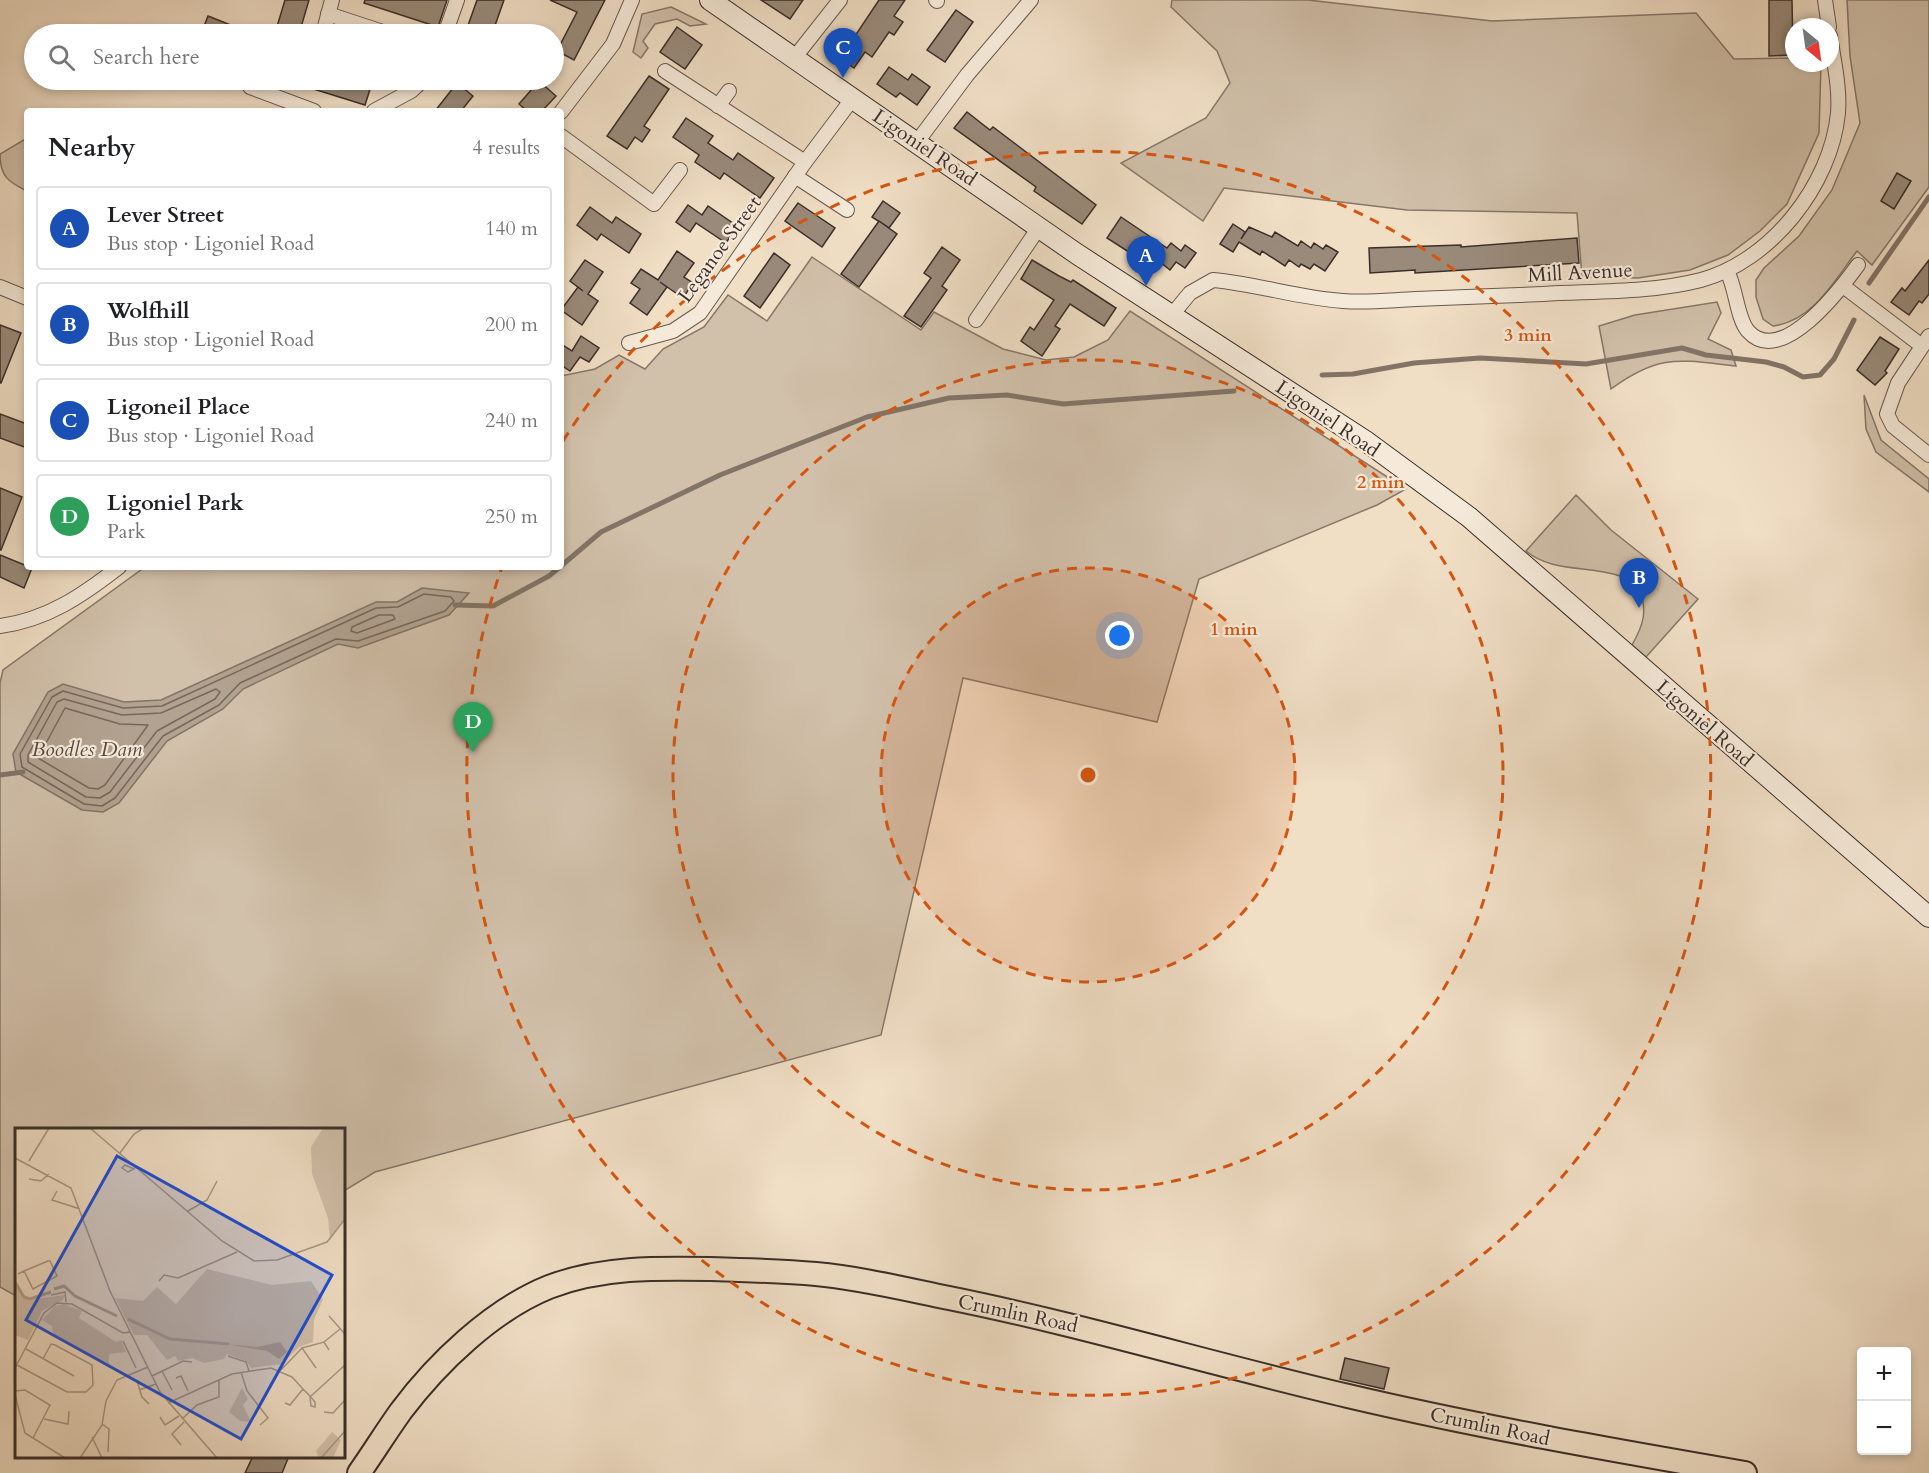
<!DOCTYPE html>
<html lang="en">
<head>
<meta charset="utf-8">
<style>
  body { margin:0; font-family:Cardo,serif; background:#f6f6f6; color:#202124 }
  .controls { position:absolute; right:18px; bottom:18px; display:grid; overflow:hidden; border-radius:6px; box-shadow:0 3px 9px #0003 }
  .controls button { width:54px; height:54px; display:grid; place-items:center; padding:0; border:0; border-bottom:2px solid #e0e0e0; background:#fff; color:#202124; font:30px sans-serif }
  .compass { position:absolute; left:1785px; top:18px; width:54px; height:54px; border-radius:50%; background:#fff; box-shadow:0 3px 9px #0003; rotate:151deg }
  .you { position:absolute; left:1120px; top:636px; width:21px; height:21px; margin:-15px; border:4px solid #fff; border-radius:50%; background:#1a73e8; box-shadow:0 0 0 9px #1a73e833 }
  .badge { display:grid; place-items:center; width:39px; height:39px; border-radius:50%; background:#0b8043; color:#fff; font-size:20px; font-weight:700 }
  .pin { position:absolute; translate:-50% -50px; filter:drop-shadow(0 2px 3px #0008) }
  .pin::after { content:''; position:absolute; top:32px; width:21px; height:18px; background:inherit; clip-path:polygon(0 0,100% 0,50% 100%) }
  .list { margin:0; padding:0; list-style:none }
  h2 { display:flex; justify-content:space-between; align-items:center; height:78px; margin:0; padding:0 24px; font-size:26px }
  h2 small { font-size:20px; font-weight:400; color:#757577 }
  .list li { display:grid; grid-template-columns:39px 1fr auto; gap:18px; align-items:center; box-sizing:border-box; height:84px; margin:0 12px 12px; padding:0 12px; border:2px solid #e0e0e0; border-radius:6px }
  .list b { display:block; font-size:22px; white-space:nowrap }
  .list p { margin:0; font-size:20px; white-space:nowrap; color:#757577 }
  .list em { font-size:20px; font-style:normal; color:#757577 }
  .icon { flex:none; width:33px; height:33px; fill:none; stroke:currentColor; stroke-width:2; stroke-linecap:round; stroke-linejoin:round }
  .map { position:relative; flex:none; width:1929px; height:1473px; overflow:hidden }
  .search { position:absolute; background:#fff; box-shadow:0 3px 9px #0003; left:24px; top:24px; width:540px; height:66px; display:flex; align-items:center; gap:15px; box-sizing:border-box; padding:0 21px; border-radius:33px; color:#757577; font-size:22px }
  .panel { position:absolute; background:#fff; box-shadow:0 3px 9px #0003; left:24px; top:108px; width:540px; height:462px; border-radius:6px }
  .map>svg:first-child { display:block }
</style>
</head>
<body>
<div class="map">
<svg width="1929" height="1473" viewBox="0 0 1929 1473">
  <rect width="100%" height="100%" fill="#f0dec5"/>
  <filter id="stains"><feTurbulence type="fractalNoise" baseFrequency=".00333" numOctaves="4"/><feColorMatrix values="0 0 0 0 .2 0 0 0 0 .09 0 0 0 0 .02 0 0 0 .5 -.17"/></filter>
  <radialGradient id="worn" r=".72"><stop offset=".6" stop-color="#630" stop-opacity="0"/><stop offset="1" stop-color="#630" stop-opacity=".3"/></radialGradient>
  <g fill="#d1c0aa" stroke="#86776a" stroke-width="1.5">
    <path d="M1172,0H1308L1492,21L1696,13L1734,59L1794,58V63H1821L1819,133L1787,204L1760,231L1728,255L1690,270L1638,278L1582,277L1577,213L1407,210L1224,188L1203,221L1121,163L1206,118L1230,83L1217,51L1171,7Z"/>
    <path d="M1847,0H1929V187L1872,265L1857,251C1834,281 1813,321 1773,326L1763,319L1756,297V280L1764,268L1799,236L1832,190L1860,123L1850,56Z"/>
    <path d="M671,7L706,24L690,26L677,19L655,24L643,41L648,48L641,58L633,52L642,14Z"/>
    <path d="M27,138V191C8,182 0,176 0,154Z"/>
    <path d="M812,257L921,330L934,312L1003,349L1046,360L1074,357L1108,340L1130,311L1406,489L1377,505L1199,579L1157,722L963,678L881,1035L375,1172L344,1191V1130H16V1296L0,1287V683L3,670L145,567H561V376L595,369L619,355L645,369L663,349L704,327L728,295L767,321Z"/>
    <path d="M1717,302L1721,313L1708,339L1731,350L1736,366C1680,360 1660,353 1611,389L1599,326L1635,315Z"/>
    <path d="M1864,395L1881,440L1929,479V492L1876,452L1866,429Z"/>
    <path d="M1576,495L1611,530L1698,599L1646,657L1632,645C1644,624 1647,612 1640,589C1634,585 1627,579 1620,576C1590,565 1552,573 1526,551Z"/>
  </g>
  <path fill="#b2a290" stroke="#827467" stroke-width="1.5" d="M422,588L469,593L449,615L358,648L338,644L243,689L223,709L167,741L119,803L103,812L82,810L16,772L13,754L48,692L63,684L124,702L161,700L376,602H397Z"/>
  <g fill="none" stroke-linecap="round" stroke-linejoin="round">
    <g stroke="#76685c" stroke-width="1.5">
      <path d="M424,594L451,597L454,601L445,611L358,641L336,639L240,683L219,705L163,736L115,798L102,806L84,804L22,767L20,754L52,697L63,691L123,708L162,706L376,608L398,607Z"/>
      <path d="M379,615H393L395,619L357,633L351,631L352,627Z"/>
      <path d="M216,689L220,692L215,699L157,731L110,792L100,798L86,797L28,762V755L57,702L64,699L122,715L161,713Z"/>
      <path d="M65,708L120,724L148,725L105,785L98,789L89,788L38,758Z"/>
    </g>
    <g stroke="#827467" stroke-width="5">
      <path d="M1869,283L1929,197"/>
      <path d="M1322,375L1353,374L1414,363L1480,358L1586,364L1682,348L1706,355L1766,362L1784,367L1803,377L1820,375L1834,359L1854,320"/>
      <path d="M561,566L601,532L720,475L867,417L949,398L1007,395L1063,404L1234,391"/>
      <path d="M455,605L493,606L549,576L560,567"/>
      <path d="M0,775L23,772"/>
    </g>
  </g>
  <g fill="#998a7a" stroke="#3a2e29" stroke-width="1.5">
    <path d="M285,0H309L299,34L276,30Z"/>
    <path d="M365,0H447L438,27L364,3Z"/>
    <path d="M477,0H504L492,34H465Z"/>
    <path d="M550,0H605L574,60L557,51L577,12Z"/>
    <path d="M761,0H803L790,19Z"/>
    <path d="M879,0H905L894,16L903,22L894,35L889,32L872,57L865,52L854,68L832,53L845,34L853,39Z"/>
    <path d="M1769,0H1792L1793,55L1769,56Z"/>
    <path d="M956,10L973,22L945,62L927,50Z"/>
    <path d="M208,16L253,34H201Z"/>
    <path d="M677,27L702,45L685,69L660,52Z"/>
    <path d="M889,67L908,80L912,74L930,87L917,105L900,93L896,97L877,84Z"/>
    <path d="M649,76L669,89L644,126L650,130L642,142L635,137L627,149L607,136Z"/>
    <path d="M294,80H373L365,105L294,83Z"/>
    <path d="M539,81L556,96L542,111H527L519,104Z"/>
    <path d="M457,83L473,96L461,111H435Z"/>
    <path d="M967,112L990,130L993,127L1096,205L1082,224L1034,191L1036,187L954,128Z"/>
    <path d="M686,118L713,136L708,143L733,160L738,153L774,178L760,198L724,173L720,179L695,162L699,155L673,137Z"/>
    <path d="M1897,173L1911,181L1894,209L1881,201Z"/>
    <path d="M883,201L900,213L889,228L872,217Z"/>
    <path d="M798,203L835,228L822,247L785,221Z"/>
    <path d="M688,205L702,215L708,206L737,226L726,243L696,223L690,232L676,222Z"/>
    <path d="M590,207L612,223L616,217L641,234L629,253L601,234L597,240L577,225Z"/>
    <path d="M1121,217L1167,248L1171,243L1181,251L1185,245L1196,253L1185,268L1176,262L1170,270L1160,262L1155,268L1145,261L1141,267L1129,258L1132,254L1107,238Z"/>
    <path d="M879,221L897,234L859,287L841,274Z"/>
    <path d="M1233,224L1245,232L1241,239L1249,227L1272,237L1275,232L1298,246L1301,241L1311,248L1314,243L1323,249L1326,245L1338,252L1325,271L1314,264L1310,269L1301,264L1299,267L1289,260L1285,266L1262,251L1260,255L1239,242L1233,252L1220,244Z"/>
    <path d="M1577,238L1579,263L1415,273V270L1370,273L1369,248L1461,245V247Z"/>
    <path d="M942,247L960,260L942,286L947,290L921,327L904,316L931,278L924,273Z"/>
    <path d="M677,251L694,263L684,277L693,283L683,298L660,282L667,287L647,315L630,303L640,289L631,283L641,269L658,280Z"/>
    <path d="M774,253L790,265L760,308L744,296Z"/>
    <path d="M585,260L603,272L588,294L598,301L582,325L561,310L578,287L583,291L570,281Z"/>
    <path d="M1032,260L1059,276L1071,282L1073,280L1116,308L1104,326L1070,304L1055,326L1060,329L1042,356L1021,341L1030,327L1034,330L1054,300L1021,279Z"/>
    <path d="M1929,260V294L1922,303L1919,301L1909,315L1891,302L1902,288L1905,291Z"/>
    <path d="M0,325L21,333L1,383H0Z"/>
    <path d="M581,336L599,348L589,362L580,357L570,371L561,365V344L572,351Z"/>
    <path d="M1880,337L1899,349L1885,371L1887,373L1875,385L1857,370Z"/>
    <path d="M0,414L27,424V448L0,438Z"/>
    <path d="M0,488L22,497L1,550H0Z"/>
    <path d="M0,555L32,568L24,588L0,577Z"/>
    <path d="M1345,1358L1389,1368L1384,1389L1340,1379Z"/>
    <path d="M253,1456H289L282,1473H245Z"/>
  </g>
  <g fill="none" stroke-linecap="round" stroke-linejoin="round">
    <defs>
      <g id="street">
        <path d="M936,0L937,1"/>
        <path d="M1825,0L1829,27"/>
        <path d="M328,14L389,34"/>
        <path d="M323,34L332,0"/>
        <path d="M445,34L457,0"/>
        <path d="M795,57L840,0"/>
        <path d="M665,71L805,162"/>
        <path d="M250,87L314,111"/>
        <path d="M718,106L729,91"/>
        <path d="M374,111L411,91L423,80"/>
        <path d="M561,112L613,44L632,0"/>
        <path d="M561,136L654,204L680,170"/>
        <path d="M917,142L967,75L1031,0"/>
        <path d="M795,176L847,210"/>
        <path d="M1727,271C1736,287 1737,319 1748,331C1781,369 1842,287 1858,265"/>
        <path d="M1843,286L1922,346"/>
        <path d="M0,287L27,298"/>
        <path d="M1171,316L1190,293L1213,280C1257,284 1299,298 1343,301C1367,303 1392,300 1416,299C1458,297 1501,296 1543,294C1595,291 1650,293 1701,280C1771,261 1831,185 1838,113C1840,88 1834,62 1830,36"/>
        <path d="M976,320L1040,226"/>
        <path d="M1929,336L1898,383L1887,414L1893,426L1929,455"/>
        <path d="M629,343L673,331L700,313L805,162L853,98"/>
        <path d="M0,626C47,620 83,595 119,567"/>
      </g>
      <path id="secondary" d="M710,0L1077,254L1367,442L1469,517L1929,917"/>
      <path id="primary" d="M359,1473C373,1453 386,1432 401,1411C437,1363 492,1310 549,1287C601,1267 656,1268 711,1269C746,1270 781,1271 816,1274C860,1278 905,1289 949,1298C1083,1325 1215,1365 1348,1396C1480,1427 1612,1450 1745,1473"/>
    </defs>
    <use href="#street" stroke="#685a50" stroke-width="16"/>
    <use href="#secondary" stroke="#3a2e29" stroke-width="22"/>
    <use href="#primary" stroke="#3a2e29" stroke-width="26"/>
    <use href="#street" stroke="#f5ead9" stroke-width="14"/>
    <use href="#secondary" stroke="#f5ead9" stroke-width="20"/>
    <use href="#primary" stroke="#f0dec5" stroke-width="22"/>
  </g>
  <circle cx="1088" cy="775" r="207" fill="#d7550f" fill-opacity=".12"/>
  <g fill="none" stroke="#d7550f" stroke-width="3" stroke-dasharray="10 8">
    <circle cx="1088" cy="775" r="207"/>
    <circle cx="1088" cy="775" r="415"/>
    <path d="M563 441A622 622 0 1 1 502 567"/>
  </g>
  <g text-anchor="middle" stroke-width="4.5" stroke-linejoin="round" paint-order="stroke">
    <g font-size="20" fill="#3a2e29" stroke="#f5ead9">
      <text transform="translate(925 147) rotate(34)" y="7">Ligoniel Road</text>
      <text transform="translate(719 249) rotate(-54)" y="7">Leganoe Street</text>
      <text transform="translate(1580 272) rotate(-3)" y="7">Mill Avenue</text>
      <text transform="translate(1328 418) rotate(34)" y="7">Ligoniel Road</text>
      <text transform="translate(1705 723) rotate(41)" y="7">Ligoniel Road</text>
      <text transform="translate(1018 1313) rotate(12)" y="7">Crumlin Road</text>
      <text transform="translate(1490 1426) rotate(12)" y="7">Crumlin Road</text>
    </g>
    <g font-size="21" font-style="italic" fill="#584b43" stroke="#f5ead9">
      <text x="87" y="756">Boodles Dam</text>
    </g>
  </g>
  <g transform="translate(15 1128)">
    <rect width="330" height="330" fill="#f0dec5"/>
    <path d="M308,0H330V92L315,112L313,90L297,46L296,19ZM192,141L257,157L296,153L308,171L299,192L298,214L284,219L267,236L236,240L231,233L212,226L209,231L189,235L177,230L163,233L160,228L152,232L132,207H119L100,170L128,173L142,159L161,176ZM0,157L14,172L50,167L48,172L27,183L13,212L0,207ZM49,176L67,183L64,190L101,214L106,212L111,224L94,226V240L38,205L37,198L27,192L40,178ZM227,260L233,271L228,277L236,294L225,293L214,284ZM317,304L326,312L318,330H304L301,323Z" fill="#d1c0aa"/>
    <path d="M265,214L272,224L264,231L252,223L211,216L242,219Z" fill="#b2a290"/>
    <path fill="none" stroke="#b2a290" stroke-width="3" d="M0,154L9,169L15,171L36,164M39,161L49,158L60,168L102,188M113,191L155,211L214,216"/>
    <path fill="none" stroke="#a79887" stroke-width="1.5" d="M75,0L207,113L239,133L262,132L312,114L330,91M105,25L119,6L129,0M0,30L56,60L95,163L145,264L202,330M14,33L34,0M119,41L110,37L107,40L113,44L119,41L120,39M14,51L26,53L34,46M42,63L37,72L65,81M173,83L192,72L202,53M3,146L9,143L33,133H35L42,148L18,161L9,143M144,153L149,147L163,150L222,124M36,167L50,164L51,174M314,188L330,206M108,213L121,240M309,214L325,201M11,221L59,248M213,228L231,234L234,243M2,237L52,264H71L78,257L77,237L40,217L36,216L28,231M0,240L29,185L42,175L57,176L108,205L115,204M301,240L287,220L309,214L314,222M266,242L287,220M147,243L157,262M226,244L232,263L253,290L245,297M137,248L168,233L177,234M161,250L166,248L173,263M122,253L127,269L134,276M124,262L141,256M0,263L10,262L35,277L18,310M0,267L10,305L50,330M295,269L330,237M153,275L217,246L256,240L277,249L288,261L294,267L300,274V279L296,278L295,269M270,275L275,277L288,261M309,284L318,285L330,272M145,289L150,297L164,288M29,291L53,296L54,283M167,291L182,277L204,269V252M87,296L94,301L93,324M77,309L87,330M166,317L157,306L169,294M65,330L87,297L91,273L102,252L133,239M306,330L330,303"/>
    <path fill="#1d4ed8" fill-opacity="0.15" stroke="#1d4ed8" stroke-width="3" d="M102,28L317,147L226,311L11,192Z"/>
    <rect width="330" height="330" fill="none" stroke="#3a2e29" stroke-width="3"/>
  </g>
  <circle cx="1088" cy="775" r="9" fill="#d7550f" stroke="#f5ead9" stroke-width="3"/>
  <g font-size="18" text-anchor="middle" font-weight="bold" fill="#d7550f" stroke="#f5ead9" stroke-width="4.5" stroke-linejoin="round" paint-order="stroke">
    <text x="1528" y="341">3 min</text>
    <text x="1381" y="488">2 min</text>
    <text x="1234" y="635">1 min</text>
  </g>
  <rect width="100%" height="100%" filter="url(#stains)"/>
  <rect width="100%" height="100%" fill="url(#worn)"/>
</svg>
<div class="controls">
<button>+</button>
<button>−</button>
</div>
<svg class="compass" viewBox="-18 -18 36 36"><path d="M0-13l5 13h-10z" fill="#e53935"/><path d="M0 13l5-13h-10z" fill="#757577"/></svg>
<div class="you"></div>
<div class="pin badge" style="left:1146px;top:286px;background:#1a4fb4">A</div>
<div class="pin badge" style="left:1639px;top:608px;background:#1a4fb4">B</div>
<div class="pin badge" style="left:843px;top:78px;background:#1a4fb4">C</div>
<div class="pin badge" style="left:473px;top:752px;background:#2e9e5b">D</div>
<div class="search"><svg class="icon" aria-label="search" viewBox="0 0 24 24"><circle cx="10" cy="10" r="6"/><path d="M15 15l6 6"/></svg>Search here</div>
<section class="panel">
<h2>Nearby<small>4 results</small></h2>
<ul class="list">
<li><span class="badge" style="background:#1a4fb4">A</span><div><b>Lever Street</b><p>Bus stop · Ligoniel Road</p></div><em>140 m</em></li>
<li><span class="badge" style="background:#1a4fb4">B</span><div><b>Wolfhill</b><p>Bus stop · Ligoniel Road</p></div><em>200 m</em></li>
<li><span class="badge" style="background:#1a4fb4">C</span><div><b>Ligoneil Place</b><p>Bus stop · Ligoniel Road</p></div><em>240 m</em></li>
<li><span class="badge" style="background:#2e9e5b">D</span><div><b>Ligoniel Park</b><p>Park</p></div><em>250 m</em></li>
</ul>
</section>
</div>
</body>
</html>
